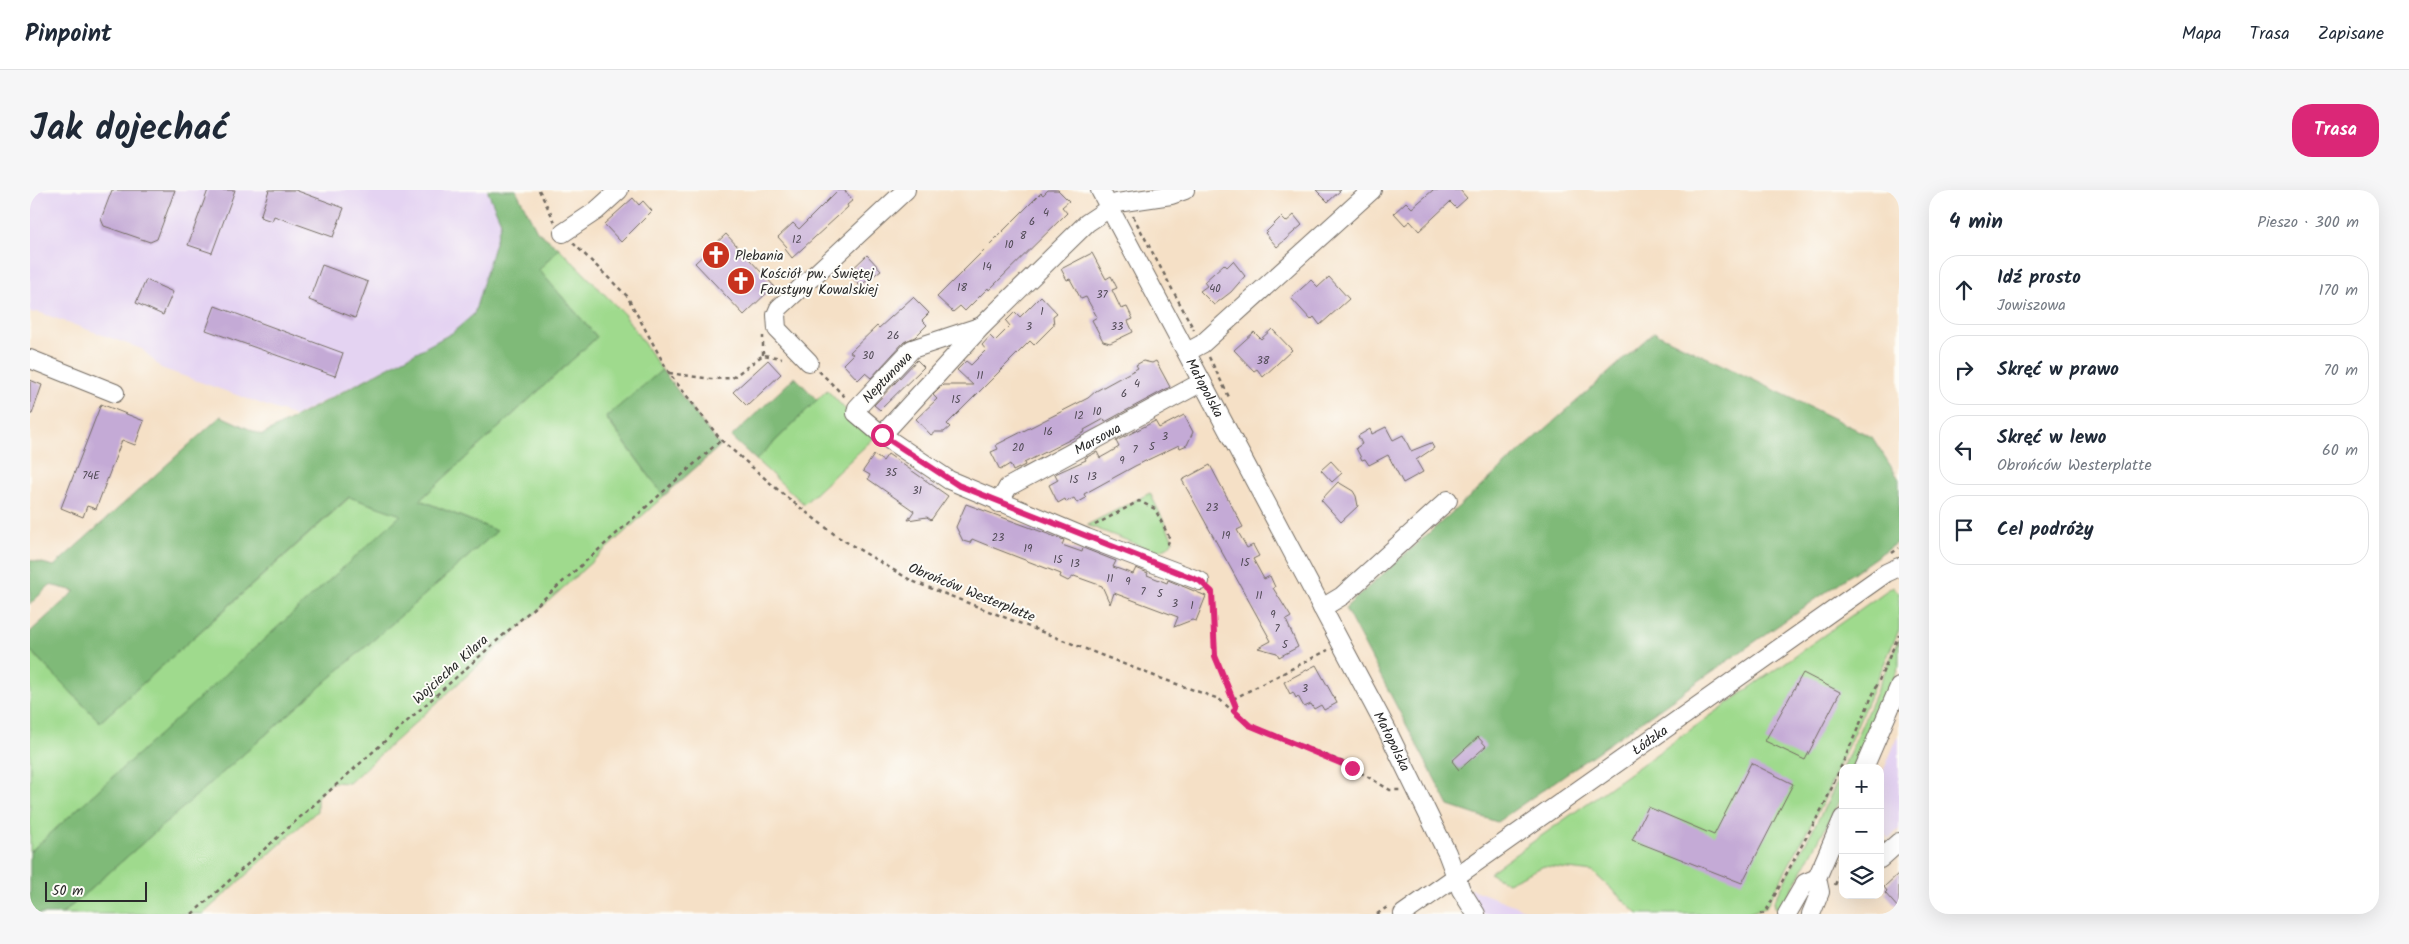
<!DOCTYPE html>
<html lang="pl">
<head>
<meta charset="utf-8">
<style>
  body { margin:0; font-family:Kalam,sans-serif; background:#f6f6f7; color:#1f2937 }
  .controls { position:absolute; right:15px; bottom:15px; display:grid; overflow:hidden; border-radius:10px; box-shadow:0 5px 20px #0002 }
  .controls button { width:45px; height:45px; display:grid; place-items:center; padding:0; border:0; border-bottom:1px solid #e0e1e3; background:#fff; color:#1f2937; font:25px sans-serif }
  .scale { position:absolute; left:15px; bottom:12px; width:102px; box-sizing:border-box; padding-left:5px; border:2px solid #2b2b2b; border-top:0; font-size:14px; line-height:18px; white-space:nowrap; color:#2b2b2b; -webkit-text-stroke:4px #fdfcf7; paint-order:stroke }
  .stop { position:absolute; width:15px; height:15px; margin:-11px; border:4px solid #db2777; border-radius:50%; background:#fff }
  .stop.end { background:#db2777; border-color:#fff; box-shadow:0 1px 5px #0008 }
  .list { margin:0; padding:0; list-style:none }
  h2 { display:flex; justify-content:space-between; align-items:center; height:65px; margin:0; padding:0 20px; font-size:21px }
  h2 small { font-size:16px; font-weight:400; color:#747a83 }
  .list li { display:grid; grid-template-columns:32px 1fr auto; gap:15px; align-items:center; box-sizing:border-box; height:70px; margin:0 10px 10px; padding:0 10px; border:1px solid #e0e1e3; border-radius:20px }
  .list b { display:block; font-size:19px; white-space:nowrap }
  .list p { margin:0; font-size:16px; white-space:nowrap; color:#747a83 }
  .list em { font-size:16px; font-style:normal; color:#747a83 }
  .icon { flex:none; width:28px; height:28px; fill:none; stroke:currentColor; stroke-width:2; stroke-linecap:round; stroke-linejoin:round }
  .map { position:relative; flex:none; width:1869px; height:724px; overflow:hidden; border-radius:20px }
  header { display:flex; align-items:center; gap:30px; box-sizing:border-box; height:70px; padding:0 25px; background:#fff; border-bottom:1px solid #e0e1e3 }
  header strong { font-size:24px }
  nav { display:flex; gap:28px; margin-inline-start:auto; font-size:18px }
  .intro { display:flex; align-items:center; justify-content:space-between; box-sizing:border-box; height:120px; padding:0 30px }
  h1 { margin:0; font-size:35px }
  .button { padding:12px 22px; border-radius:20px; background:#db2777; color:#fff; font-size:18px; font-weight:700 }
  main { display:flex; gap:30px; padding:0 30px }
  aside { flex:1; background:#fff; border-radius:20px; box-shadow:0 5px 20px #0002 }
  .map>svg:first-child { display:block }
</style>
</head>
<body>
<header>
<strong>Pinpoint</strong>
<nav><a>Mapa</a><a>Trasa</a><a>Zapisane</a></nav>
</header>
<div class="intro"><h1>Jak dojechać</h1><a class="button">Trasa</a></div>
<main>
<div class="map">
<svg width="1869" height="724" viewBox="0 0 1869 724">
  <rect width="100%" height="100%" fill="#fdfcf7"/>
  <filter id="ink" filterUnits="userSpaceOnUse"><feTurbulence type="fractalNoise" baseFrequency=".02" numOctaves="2"/><feDisplacementMap in="SourceGraphic" scale="10" xChannelSelector="R" yChannelSelector="G"/><feConvolveMatrix kernelMatrix="1 2 1 2 8 2 1 2 1" color-interpolation-filters="sRGB"/></filter>
  <filter id="wash" filterUnits="userSpaceOnUse"><feTurbulence type="fractalNoise" baseFrequency=".0096" numOctaves="4" result="noise"/><feDisplacementMap in="SourceGraphic" scale="20" xChannelSelector="R" yChannelSelector="G"/><feGaussianBlur stdDeviation="1.12" result="paint"/><feColorMatrix in="noise" values="0 0 0 0 0 0 0 0 0 0 0 0 0 0 0 0 0 1.4 0 .05"/><feComposite in="paint" operator="in"/></filter>
  <g filter="url(#wash)">
    <rect width="100%" height="100%" fill="#f5e0c6"/>
    <g fill="#e4d3f2">
      <path d="M0,0H457L471,32L444,124L422,143L265,226L131,178L112,159L8,122L0,123Z"/>
      <path d="M1869,543V639L1859,648L1850,641V589Z"/>
      <path d="M1441,699L1507,724H1453L1441,704Z"/>
    </g>
    <g fill="#9fda8d" stroke="#65825c">
      <path d="M529,58L594,124L632,180L576,228L634,306L319,593L302,592L287,607V621L173,724H32L467,341L390,310L567,147L509,80Z"/>
      <path d="M797,200L831,236L845,247L774,314L726,270Z"/>
      <path d="M1120,303L1143,350L1139,356L1127,362L1057,335Z"/>
      <path d="M320,307L372,325L0,662V460L70,532Z"/>
      <path d="M1863,396L1869,403V440L1793,612L1736,717L1716,724H1608L1563,682L1514,676L1478,693L1459,683Z"/>
      <path d="M1869,449V476L1825,578H1813Z"/>
      <path d="M1813,579V605L1751,720L1745,717L1744,711L1797,613Z"/>
    </g>
    <g fill="#7fba78" stroke="#557252">
      <path d="M457,0H486L507,41L529,58L509,80L567,147L390,310L467,341L32,724H0V662L371,325L319,307L70,532L0,460V442L45,401L20,395L0,414V370L24,376L191,226L232,245L422,143L444,124L471,32Z"/>
      <path d="M1624,142L1842,247L1869,289V351L1467,632L1419,616L1315,418Z"/>
      <path d="M632,180L690,256L634,306L576,227Z"/>
      <path d="M765,187L787,210L726,270L701,247Z"/>
    </g>
    <g id="blocks">
      <g fill="#c4aad6">
        <path d="M82,0H145L127,49L120,52L74,36L71,29Z"/>
        <path d="M178,0H205L182,63L158,55Z"/>
        <path d="M239,0H265L314,18L303,47L244,26L242,31L230,27Z"/>
        <path d="M808,0H814L823,10L817,15L818,17L762,68L755,59L757,57L748,47L763,33L769,39Z"/>
        <path d="M1018,0H1028L1039,11L1032,17L1037,23L959,100L958,98L935,121L930,116L923,122L907,107L1011,3L1013,5Z"/>
        <path d="M1286,0H1311L1298,12Z"/>
        <path d="M1403,0H1430L1437,8L1426,18L1420,12L1389,41L1380,31L1375,35L1364,23L1376,12L1382,18Z"/>
        <path d="M603,8L609,15L613,11L622,21L591,52L574,34Z"/>
        <path d="M1264,25L1272,35L1247,57L1235,43L1251,27L1256,32Z"/>
        <path d="M696,44L744,96L714,125L665,73Z"/>
        <path d="M1062,63L1076,89L1081,86L1087,98L1082,100L1091,119L1097,117L1103,129L1098,131L1103,142L1080,153L1073,151L1062,130L1067,127L1056,107L1051,109L1040,89L1037,90L1031,79Z"/>
        <path d="M837,65L851,80L830,96L818,83Z"/>
        <path d="M1203,71L1215,86L1201,102L1184,115L1170,101L1177,96L1174,92L1194,74L1197,77Z"/>
        <path d="M292,75L338,92L325,128L279,110Z"/>
        <path d="M1299,87L1319,109L1290,135L1284,127L1281,130L1261,108L1281,90L1288,97Z"/>
        <path d="M116,90L143,102L133,125L106,113Z"/>
        <path d="M1011,106L1027,123L1023,126L1024,135L1004,155L1000,151L917,234L920,237L914,242H905L901,245L886,229L907,209L903,205L913,195H943L927,180L936,171L941,175L956,160L952,155L960,146L965,151L980,136L976,131L985,122L990,127Z"/>
        <path d="M883,107L899,123L892,130L897,135L885,147L874,152L841,188L835,183L828,190L813,174L823,164L820,162L847,136L849,138Z"/>
        <path d="M185,116L313,163L305,186L176,140Z"/>
        <path d="M1242,139L1262,160L1233,187L1227,179L1224,181L1204,160L1224,142L1231,149Z"/>
        <path d="M738,170L751,184L717,216L703,202Z"/>
        <path d="M887,170L894,177L850,220L844,215Z"/>
        <path d="M1113,171L1122,173L1126,171L1140,197L1075,232L1074,229L1054,240L1055,242L994,273L995,275L983,281L980,274L970,280L961,262L968,259L966,255L1058,208L1066,201L1108,178L1106,175Z"/>
        <path d="M0,190L12,195L2,224H0Z"/>
        <path d="M71,214L114,231L105,255L92,250L66,319L57,316L53,327L31,318Z"/>
        <path d="M1154,225L1163,242L1157,255L1150,258L1149,255L1105,276L1054,304L1056,308L1047,313L1044,308L1036,312L1035,309L1028,313L1019,295L1028,290L1025,284L1056,270L1055,268L1067,262L1070,268L1079,263L1089,257L1086,251L1125,231L1129,238Z"/>
        <path d="M1356,237L1363,250L1373,245L1381,261L1401,253L1404,258L1386,270L1393,282L1373,293L1358,265L1339,275L1335,269L1332,270L1326,258L1332,254L1328,246L1340,239L1342,244Z"/>
        <path d="M858,264L918,306L901,330L897,327L878,330L884,321L838,289L840,285L833,281L844,265L853,271Z"/>
        <path d="M1301,271L1312,283L1302,292L1291,280Z"/>
        <path d="M1180,275L1213,337L1207,340L1217,358L1223,355L1229,366L1223,369L1234,389L1240,386L1245,397L1243,398L1261,427L1256,430L1268,457L1249,467L1247,463L1228,458L1241,451L1152,290Z"/>
        <path d="M1308,292L1323,301L1326,306L1328,316L1311,332L1291,310Z"/>
        <path d="M936,314L1034,350L1032,355L1052,362L1053,358L1086,371L1083,377L1103,384L1106,378L1118,383L1117,385L1137,393L1138,390L1176,406L1166,431L1162,430L1144,437L1148,427L1084,403L1080,414L1072,396L1044,386L1038,391L1030,387L1031,384L964,358L942,349L940,353L933,351L926,337Z"/>
        <path d="M1286,475L1307,513L1294,520L1291,515L1284,519L1281,514L1274,517L1268,506L1266,508L1263,502L1260,504L1254,492Z"/>
        <path d="M1773,483L1810,502L1775,570L1735,551Z"/>
        <path d="M1448,547L1456,556L1429,580L1422,571Z"/>
        <path d="M1721,573L1763,594L1712,693L1602,650L1618,617L1684,645Z"/>
        <path d="M1869,683V719L1855,703L1857,701L1854,697Z"/>
      </g>
    </g>
  </g>
  <g filter="url(#ink)">
    <use href="#blocks" fill-opacity="0" stroke="#726a61" stroke-width="1"/>
    <g fill="none" stroke-linecap="round" stroke-linejoin="round">
      <defs>
        <g id="minor">
          <path id="s1" d="M1070,0L1356,538L1417,663L1431,700L1446,724"/>
          <path d="M533,43L566,21L589,0"/>
          <path d="M952,136L882,159L827,218L826,223L852,245L919,290L1057,348L1170,391"/>
          <path d="M1157,162L1172,154L1342,0"/>
          <path d="M0,169L85,203"/>
          <path d="M779,172L747,139L746,125L749,118L876,0"/>
          <path d="M852,245L952,136L1057,33L1087,13L1141,5L1155,0"/>
          <path id="s2" d="M969,313L978,297L1172,192"/>
          <path d="M1292,418L1312,406L1418,310"/>
          <path d="M1834,578L1869,497"/>
          <path d="M1850,669L1869,652"/>
          <path id="s3" d="M1373,724L1856,383L1869,377"/>
          <path d="M1757,724L1775,693L1787,688"/>
          <path d="M1781,724L1790,702L1787,688L1813,628"/>
        </g>
      </defs>
      <use href="#minor" stroke="#726a61" stroke-width="20"/>
      <g stroke="#726a61" stroke-width="2.5" stroke-dasharray="4 4" stroke-linecap="butt">
        <path d="M509,0L525,32"/>
        <path d="M1103,26L1164,140"/>
        <path d="M543,53L597,106L639,183L691,250L754,305L808,347L882,391L1127,487L1189,509L1219,535L1313,572L1360,600H1370"/>
        <path d="M733,165V146"/>
        <path d="M1179,167L1200,209"/>
        <path d="M789,181L817,209"/>
        <path d="M639,183L681,189L702,188L733,165L752,168"/>
        <path d="M1065,335L1109,311L1125,319L1140,349L1136,357"/>
        <path d="M1862,363L1869,358"/>
        <path d="M1180,400L1182,403L1185,465L1206,517L1204,521"/>
        <path d="M1203,509L1298,460"/>
        <path d="M1805,695L1813,676"/>
        <path d="M162,724L691,250"/>
        <path d="M1347,724L1360,715"/>
        <path d="M1730,724L1735,723L1795,613L1869,445"/>
      </g>
      <use href="#minor" stroke="#fff" stroke-width="18"/>
    </g>
  </g>
  <g fill="none" stroke-linecap="round" stroke-linejoin="round" filter="url(#ink)">
    <path stroke="#db2777" stroke-width="6" d="M852,245L928,295L1170,391L1182,402L1185,466L1206,517L1204,521L1219,535L1322,578"/>
  </g>
  <defs>
    <symbol id="church-disc" viewBox="-11 -11 22 22"><circle r="9.5" fill="#c8321e" stroke="#fdfcf7"/><path d="M-1.2-6h2.4v3.5h3.3v2.4h-3.3V6h-2.4V-.1h-3.3v-2.4h3.3Z" fill="#fff"/></symbol>
  </defs>
  <g fill-rule="evenodd">
    <use href="#church-disc" x="670" y="49" width="32" height="32"/>
    <use href="#church-disc" x="695" y="75" width="32" height="32"/>
  </g>
  <g text-anchor="middle" stroke-width="4" stroke-linejoin="round" paint-order="stroke">
    <g font-size="11" fill="#514b56">
      <text x="1016" y="26">4</text>
      <text x="1002" y="35">6</text>
      <text x="993" y="49">8</text>
      <text x="767" y="53">12</text>
      <text x="979" y="58">10</text>
      <text x="957" y="80">14</text>
      <text x="932" y="101">18</text>
      <text x="1185" y="102">40</text>
      <text x="1072" y="108">37</text>
      <text x="1012" y="125">1</text>
      <text x="999" y="140">3</text>
      <text x="1087" y="140">33</text>
      <text x="863" y="149">26</text>
      <text x="838" y="169">30</text>
      <text x="1233" y="174">38</text>
      <text x="950" y="189">11</text>
      <text x="1107" y="197">4</text>
      <text x="1094" y="207">6</text>
      <text x="926" y="213">15</text>
      <text x="1067" y="225">10</text>
      <text x="1049" y="229">12</text>
      <text x="1018" y="245">16</text>
      <text x="1135" y="250">3</text>
      <text x="1122" y="260">5</text>
      <text x="988" y="261">20</text>
      <text x="1105" y="263">7</text>
      <text x="1092" y="274">9</text>
      <text x="861" y="286">35</text>
      <text x="61" y="289">74E</text>
      <text x="1062" y="290">13</text>
      <text x="1044" y="293">15</text>
      <text x="887" y="304">31</text>
      <text x="1182" y="321">23</text>
      <text x="1196" y="349">19</text>
      <text x="968" y="351">23</text>
      <text x="998" y="362">19</text>
      <text x="1028" y="373">15</text>
      <text x="1215" y="376">15</text>
      <text x="1045" y="377">13</text>
      <text x="1080" y="392">11</text>
      <text x="1098" y="395">9</text>
      <text x="1113" y="405">7</text>
      <text x="1130" y="407">5</text>
      <text x="1229" y="409">11</text>
      <text x="1145" y="417">3</text>
      <text x="1162" y="419">1</text>
      <text x="1243" y="428">9</text>
      <text x="1247" y="442">7</text>
      <text x="1255" y="458">5</text>
      <text x="1275" y="502">3</text>
    </g>
    <g font-size="14" fill="#2b2b2b" stroke="#fdfcf7" text-anchor="start">
      <text x="705" y="70">Plebania</text>
      <text x="730" y="88">Kościół pw. Świętej<tspan x="730" dy="16">Faustyny Kowalskiej</tspan></text>
    </g>
    <g font-size="14" fill="#2b2b2b" stroke="#fdfcf7">
      <text transform="translate(857 187) rotate(-46)" y="5">Neptunowa</text>
      <text dy="5" stroke="none"><textPath href="#s1" startOffset="224">Małopolska</textPath></text>
      <text dy="5" stroke="none"><textPath href="#s2" startOffset="120">Marsowa</textPath></text>
      <text transform="translate(942 402) rotate(22)" y="5">Obrońców Westerplatte</text>
      <text transform="translate(420 479) rotate(-42)" y="5">Wojciecha Kilara</text>
      <text dy="5" stroke="none"><textPath href="#s3" startOffset="302">Łódzka</textPath></text>
      <text dy="5" stroke="none"><textPath href="#s1" startOffset="624">Małopolska</textPath></text>
    </g>
  </g>
</svg>
<div class="controls">
<button>+</button>
<button>−</button>
<button><svg class="icon" aria-label="layers" viewBox="0 0 24 24"><path d="M12 4l9 5-9 5-9-5zM3 14l9 5 9-5"/></svg></button>
</div>
<div class="scale">50 m</div>
<div class="stop" style="left:852px;top:245px"></div>
<div class="stop end" style="left:1322px;top:578px"></div>
</div>
<aside>
<h2>4 min<small>Pieszo · 300 m</small></h2>
<ul class="list">
<li><svg class="icon" aria-label="ahead" viewBox="0 0 24 24"><path d="M12 20V5M6 11l6-6 6 6"/></svg><div><b>Idź prosto</b><p>Jowiszowa</p></div><em>170 m</em></li>
<li><svg class="icon" aria-label="right" viewBox="0 0 24 24"><path d="M7 20v-9h11M14 6l5 5-5 5"/></svg><div><b>Skręć w prawo</b></div><em>70 m</em></li>
<li><svg class="icon" aria-label="left" viewBox="0 0 24 24"><path d="M17 20v-9H6M10 6l-5 5 5 5"/></svg><div><b>Skręć w lewo</b><p>Obrońców Westerplatte</p></div><em>60 m</em></li>
<li><svg class="icon" aria-label="arrive" viewBox="0 0 24 24"><path d="M6 21V4h12l-3 4 3 4H6"/></svg><div><b>Cel podróży</b></div></li>
</ul>
</aside>
</main>
</body>
</html>
